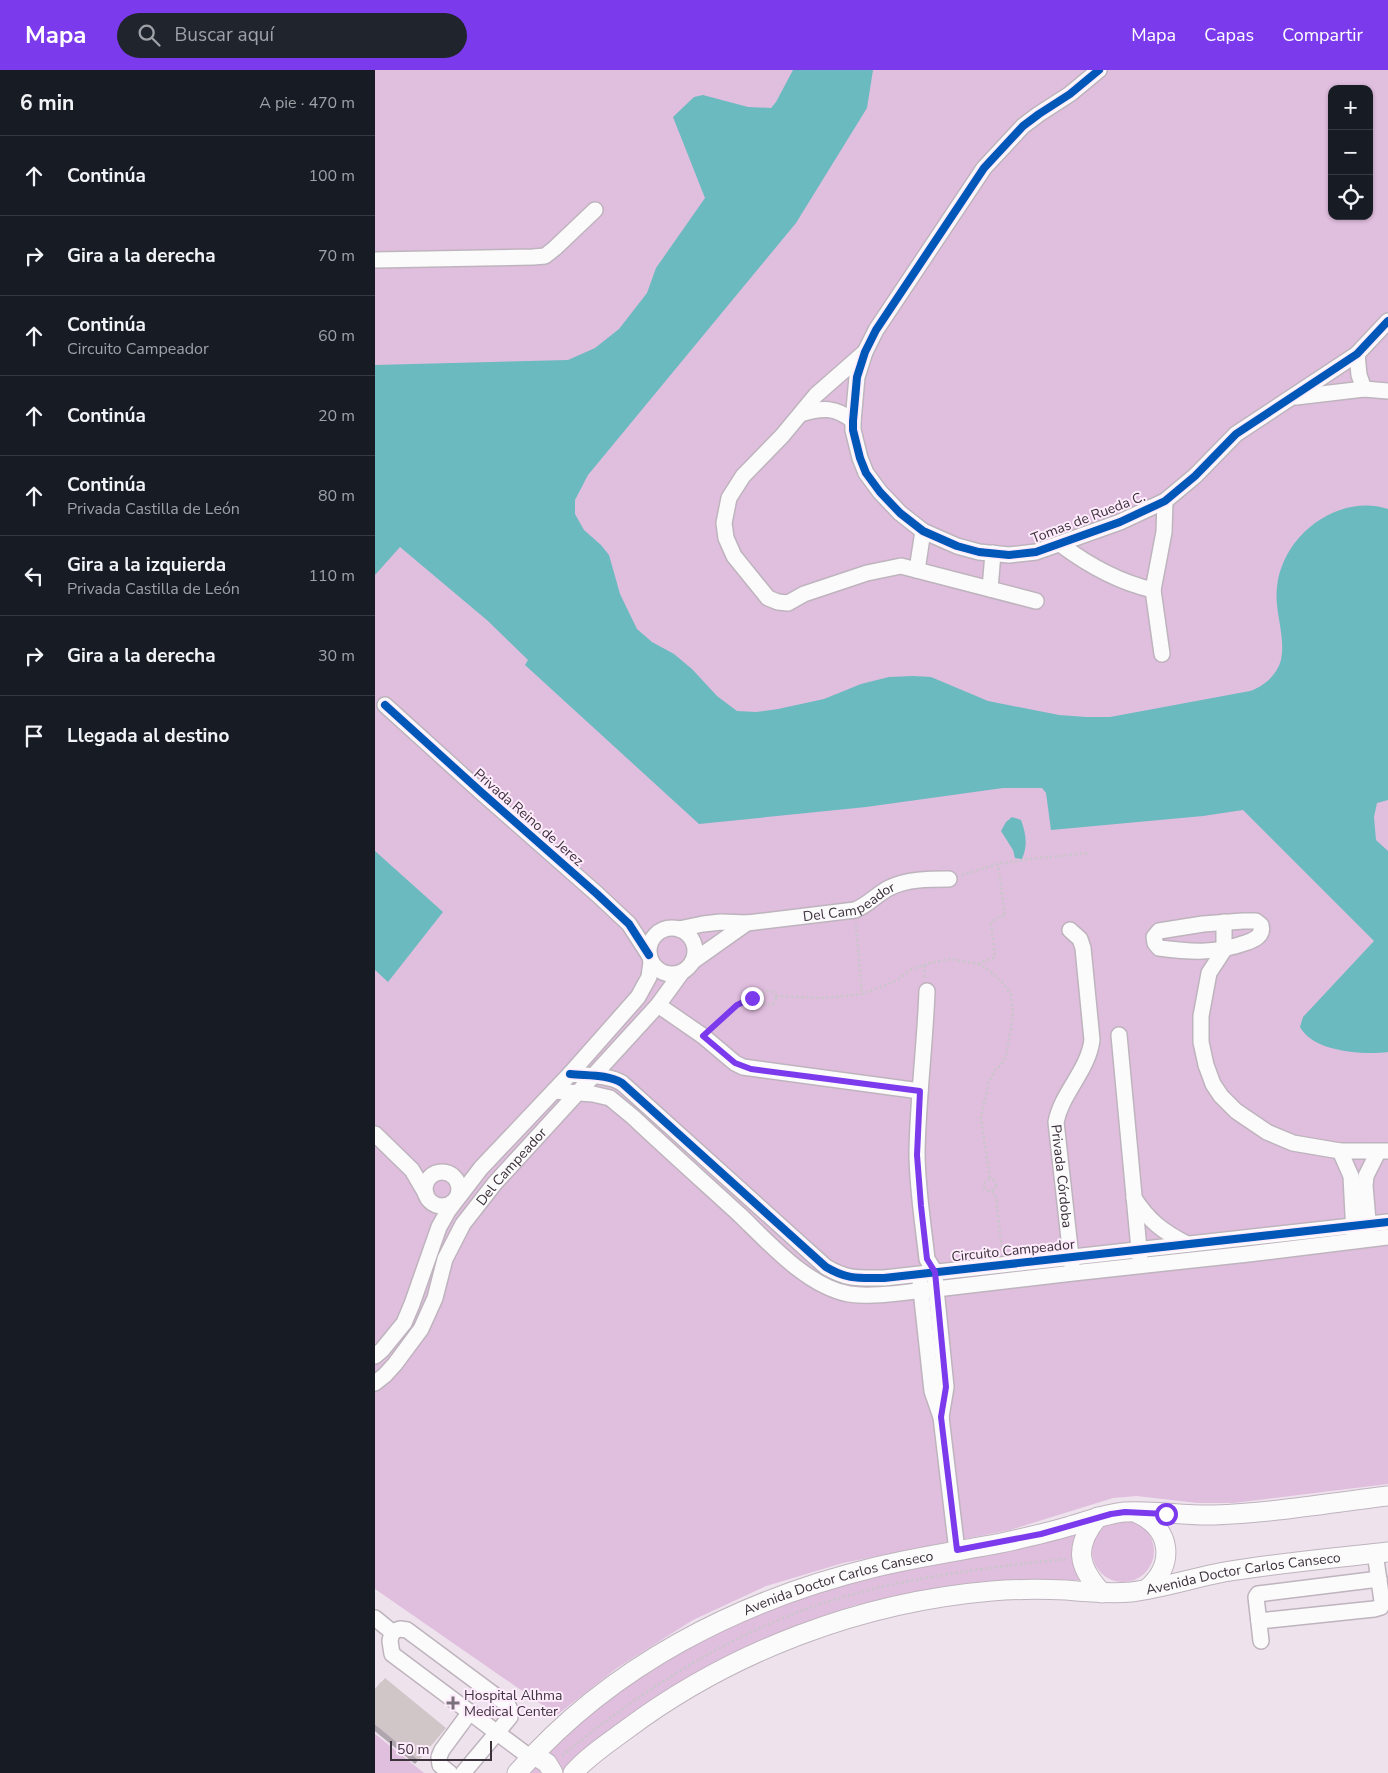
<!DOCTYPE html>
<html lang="es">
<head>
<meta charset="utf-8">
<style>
  body { margin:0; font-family:"Nunito Sans",sans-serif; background:#20242c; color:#f1f3f6 }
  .controls { position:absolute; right:15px; top:15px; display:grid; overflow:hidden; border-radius:10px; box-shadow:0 1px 4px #0004 }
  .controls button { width:45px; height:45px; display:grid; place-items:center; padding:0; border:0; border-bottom:1px solid #363941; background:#171b24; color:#f1f3f6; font:25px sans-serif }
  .scale { position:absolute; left:15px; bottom:12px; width:102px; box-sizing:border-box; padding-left:5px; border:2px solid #3b323b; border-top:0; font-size:14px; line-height:18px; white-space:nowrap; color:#3b323b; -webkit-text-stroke:4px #feebfc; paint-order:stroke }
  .stop { position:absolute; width:15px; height:15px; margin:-11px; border:4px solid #7c3aed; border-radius:50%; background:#fff }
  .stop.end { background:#7c3aed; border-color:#fff; box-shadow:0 1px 5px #0008 }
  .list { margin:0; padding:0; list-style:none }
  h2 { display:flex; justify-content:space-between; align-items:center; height:65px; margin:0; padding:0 20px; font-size:21px }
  h2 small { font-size:16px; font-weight:400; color:#9ea1a6 }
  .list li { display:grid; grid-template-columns:32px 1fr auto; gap:15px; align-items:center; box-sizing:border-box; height:80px; padding:0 20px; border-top:1px solid #363941 }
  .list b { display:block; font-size:19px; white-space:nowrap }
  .list p { margin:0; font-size:16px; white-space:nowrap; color:#9ea1a6 }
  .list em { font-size:16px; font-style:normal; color:#9ea1a6 }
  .icon { flex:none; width:28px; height:28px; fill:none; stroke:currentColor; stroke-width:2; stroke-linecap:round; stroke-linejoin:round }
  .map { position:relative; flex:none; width:1013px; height:1703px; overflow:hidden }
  header { display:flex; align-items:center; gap:30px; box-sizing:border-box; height:70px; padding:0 25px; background:#7c3aed; color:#fff }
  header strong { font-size:24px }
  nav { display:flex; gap:28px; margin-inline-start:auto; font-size:18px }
  .search { width:350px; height:45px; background:#20242c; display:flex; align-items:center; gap:12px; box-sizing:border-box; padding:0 18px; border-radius:28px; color:#9ea1a6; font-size:19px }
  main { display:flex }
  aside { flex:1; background:#171b24 }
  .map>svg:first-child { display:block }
</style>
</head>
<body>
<header>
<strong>Mapa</strong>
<div class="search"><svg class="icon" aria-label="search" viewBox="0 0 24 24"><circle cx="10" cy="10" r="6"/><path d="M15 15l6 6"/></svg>Buscar aquí</div>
<nav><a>Mapa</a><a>Capas</a><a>Compartir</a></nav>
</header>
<main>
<aside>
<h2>6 min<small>A pie · 470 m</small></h2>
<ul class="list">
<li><svg class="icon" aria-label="ahead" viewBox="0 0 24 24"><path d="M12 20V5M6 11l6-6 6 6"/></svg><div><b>Continúa</b></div><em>100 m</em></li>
<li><svg class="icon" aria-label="right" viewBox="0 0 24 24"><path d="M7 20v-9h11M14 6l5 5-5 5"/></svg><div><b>Gira a la derecha</b></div><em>70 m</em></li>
<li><svg class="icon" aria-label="ahead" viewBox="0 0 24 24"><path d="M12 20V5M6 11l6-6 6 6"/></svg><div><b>Continúa</b><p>Circuito Campeador</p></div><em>60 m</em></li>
<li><svg class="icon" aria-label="ahead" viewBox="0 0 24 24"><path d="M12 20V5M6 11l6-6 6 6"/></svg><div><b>Continúa</b></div><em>20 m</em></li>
<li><svg class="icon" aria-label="ahead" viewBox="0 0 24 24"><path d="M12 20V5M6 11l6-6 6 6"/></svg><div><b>Continúa</b><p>Privada Castilla de León</p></div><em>80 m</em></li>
<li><svg class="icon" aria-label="left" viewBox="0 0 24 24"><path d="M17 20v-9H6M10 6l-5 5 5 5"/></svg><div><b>Gira a la izquierda</b><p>Privada Castilla de León</p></div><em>110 m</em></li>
<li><svg class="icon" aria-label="right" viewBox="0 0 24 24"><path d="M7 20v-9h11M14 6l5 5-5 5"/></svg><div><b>Gira a la derecha</b></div><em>30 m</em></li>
<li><svg class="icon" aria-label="arrive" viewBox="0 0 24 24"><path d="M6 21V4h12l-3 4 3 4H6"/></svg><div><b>Llegada al destino</b></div></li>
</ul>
</aside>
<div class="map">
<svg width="1013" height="1703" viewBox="0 0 1013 1703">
  <defs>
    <filter id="shadow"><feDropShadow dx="-4" dy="4" stdDeviation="0" flood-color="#0004"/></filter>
  </defs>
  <rect width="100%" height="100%" fill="#eee2ed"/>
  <g fill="#e0bede" fill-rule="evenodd">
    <path d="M0,0H1013V1414L859,1433H822L762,1426L738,1428L635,1460L468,1493L391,1516L318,1550L242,1598L182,1645L0,1519ZM957,19H994V146H957Z"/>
    <circle cx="748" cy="1481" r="31"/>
    <path d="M704,1463C698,1481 695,1494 706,1510H642L564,1519L481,1535L412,1560L344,1593L210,1682L188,1703H150L229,1631L309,1581L387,1542L500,1503L631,1482Z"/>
    <path d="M0,1664L49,1703H0Z"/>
  </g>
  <g fill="#6abac0">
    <path d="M418,0H498L492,38L421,153L213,405L200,430V444L209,460L226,475L234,485L245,524L262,559L277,572L299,584L317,599L342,626L362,641L381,642L403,639L449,629L486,614L514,607L538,606L556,607L613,631L684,645L711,647H735L875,621C889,616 902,605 906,590C911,566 899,541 902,517C907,466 962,423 1013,439V730L1002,733L999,747L1001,770L1013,781V982C988,985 938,982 925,957L928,947L999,871L868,740L828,746L676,760L671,723L667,718H628L491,737L324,754L150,595L153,590L113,551L25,477L0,505V295L193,290L220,278L244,259L272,223L281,198L330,128L298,47L319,27L328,25L373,37L396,38L401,32Z"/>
    <path d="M637,747L646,750C651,764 653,775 647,789L640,788L638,780L626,761L631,752Z"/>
    <path d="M0,781L68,842L13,912L0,900Z"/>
  </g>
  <path fill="#d0c6c8" filter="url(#shadow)" d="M10,1608L71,1658L44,1690L0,1654V1620Z"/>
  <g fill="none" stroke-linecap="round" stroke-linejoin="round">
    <defs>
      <g id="minor">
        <path d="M724,0L695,24L664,44L648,56L609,98L501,260L490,282L482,307L478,351V360L485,388L491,403L505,422L525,443L548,461L582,476L604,482L634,485L661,482L745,452L790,431L820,406L861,364L982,284L1013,251"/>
        <path d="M0,190L158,187L170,186L180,178L220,140"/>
        <path d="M490,282L441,325L407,366L368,406L354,428L349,453L351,468L359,486L393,528L403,532L413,533L429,524L492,503L526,496L661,531"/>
        <path d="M982,284L984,305L989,319"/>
        <path d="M921,327L989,319L1013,321"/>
        <path d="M426,344C447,337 461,337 478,351"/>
        <path d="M685,474C713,495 743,512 778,520"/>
        <path d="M542,500L548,461"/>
        <path d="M615,519L618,483"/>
        <path d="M787,584L778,520L789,462L790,431"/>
        <path d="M10,635L106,722L222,824L254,854L274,885"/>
        <path d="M868,851H881L886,855C889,866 879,870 870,873C839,884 816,882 784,878L780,873L779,867L784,861L828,854Z"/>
        <path d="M849,852V880L834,903L826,946V972L831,995L838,1014L846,1026L861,1041L892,1062L918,1073L965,1081H1013"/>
        <circle cx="297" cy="881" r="23"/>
        <path id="s1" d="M304,859L328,854L346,852L372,853L480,840C493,835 502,824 514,818C531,809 555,809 574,809"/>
        <path id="s2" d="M695,860L705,869L708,878L717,970C713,1001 687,1022 681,1052L697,1196"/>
        <path d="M317,892L372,853"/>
        <path d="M283,935L328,966L360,993L368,997L545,1021"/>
        <path d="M744,965L765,1190"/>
        <path d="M195,1004C212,1006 232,1004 247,1013L451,1197C473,1210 484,1208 509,1208L1013,1152"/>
        <path d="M179,1021L218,1024L235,1028L258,1047C293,1080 329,1112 365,1145C394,1173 433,1217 474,1224C499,1228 536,1221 561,1219L560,1202L552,1189C548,1153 542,1117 542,1082C543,1028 550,975 552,921"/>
        <path d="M0,1064L37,1100L51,1124"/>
        <path d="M965,1081L976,1106L979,1164"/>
        <circle cx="67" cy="1119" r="17"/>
        <path d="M759,1128C774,1151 787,1161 812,1174"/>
        <path d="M994,1162L990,1116L991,1106L1003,1082"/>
        <path d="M545,1211L557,1321L566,1347L582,1481"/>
        <path d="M0,1286L7,1280L29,1253L37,1234L64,1157L73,1141L106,1098L195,1004L263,927L274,907L276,892"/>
        <path id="s3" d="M0,1313L10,1305L20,1294L46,1259L60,1228L70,1189L88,1154L120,1113L283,935L307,902"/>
        <path d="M566,1347L571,1317L561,1219L698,1203L873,1184L1013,1167"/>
        <path d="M0,1548L17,1562L15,1571L17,1584L156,1688"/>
        <path d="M884,1551L999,1539L1006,1537L1007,1531L1000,1483"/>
        <path d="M17,1562L25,1559L32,1560L133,1635L135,1640V1647L88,1703"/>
        <path d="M886,1571L881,1527L883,1524L1004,1509"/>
        <path d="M75,1703L65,1695L64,1687L67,1680L95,1642"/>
      </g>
      <g id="major">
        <path d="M762,1443C797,1459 800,1495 772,1519"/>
        <path d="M723,1447C699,1476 702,1496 727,1523"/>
        <path d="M159,1685L172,1693L178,1703"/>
        <path id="s4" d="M142,1703C235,1596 364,1530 501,1497C542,1487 584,1481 626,1473C649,1468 672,1463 695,1456C713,1451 730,1444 749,1442C779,1440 809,1446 839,1445C897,1443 955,1433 1013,1426"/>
        <path id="s5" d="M198,1703C213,1686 233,1673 252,1659C357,1581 486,1532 617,1521C641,1519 666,1519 691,1520C712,1522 734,1524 756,1522C787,1518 818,1508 849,1502C903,1493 958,1488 1013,1482"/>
      </g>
    </defs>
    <use href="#minor" stroke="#beb4bd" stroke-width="18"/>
    <use href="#major" stroke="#beb4bd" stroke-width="21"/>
    <g stroke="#cbc6cb" stroke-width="2.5" stroke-dasharray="2.5 2.5" stroke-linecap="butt">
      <path d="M587,805L623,794L655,789L715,783"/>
      <path d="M481,854L487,924"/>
      <path d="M603,894L620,887L616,854L621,848L630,846L623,794"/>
      <path d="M549,895L550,908"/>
      <circle cx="394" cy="928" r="7"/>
      <path d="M401,926L448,928L487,924L521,911L535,900L554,893L576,889L603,894L615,901L627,912L636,925L638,948L631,986L626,995L620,1000L614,1012L606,1048L615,1109"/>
      <path d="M339,956C354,943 366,929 387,927"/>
      <circle cx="615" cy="1115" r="6"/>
      <path d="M617,1121L621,1128L627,1182"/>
      <path d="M187,1686C272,1615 371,1553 479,1524C548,1505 620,1497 691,1489"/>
    </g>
    <use href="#minor" stroke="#fcfbfc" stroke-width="15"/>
    <use href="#major" stroke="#fcfbfc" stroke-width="19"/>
    <defs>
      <g id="cycleway">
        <path d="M724,0L695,24L664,44L648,56L609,98L501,260L490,282L482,307L478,351V360L485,388L491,403L505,422L525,443L548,461L582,476L604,482L634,485L661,482L745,452L790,431L820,406L861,364L982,284L1013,251"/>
        <path d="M10,635L106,722L222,824L254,854L274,885"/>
        <path d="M195,1004C212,1006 232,1004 247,1013L451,1197C473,1210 484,1208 509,1208L1013,1152"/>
      </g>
    </defs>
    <use href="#cycleway" stroke="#feebfc" stroke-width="11"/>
    <use href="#cycleway" stroke="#0057b8" stroke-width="8"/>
  </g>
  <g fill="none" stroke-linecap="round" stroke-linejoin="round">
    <path stroke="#7c3aed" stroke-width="6" d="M377,928L362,935L328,966L360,993L376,999L545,1021L542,1085L546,1136L552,1189L560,1202L571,1317L566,1347L582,1480L666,1464L736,1444L750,1442L791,1444"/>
  </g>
  <path fill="#7a7079" stroke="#feebfc" stroke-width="2" d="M75.5 1625.5h5v5h5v5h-5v5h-5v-5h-5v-5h5z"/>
  <g text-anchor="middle" stroke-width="4" stroke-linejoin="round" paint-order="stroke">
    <g font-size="14" fill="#3b323b" stroke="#feebfc">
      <text transform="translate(713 447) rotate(-21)" y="5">Tomas de Rueda C.</text>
      <text transform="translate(154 747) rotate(41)" y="5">Privada Reino de Jerez</text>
      <text dy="5" stroke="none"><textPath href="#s1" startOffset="174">Del Campeador</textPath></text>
      <text dy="5" stroke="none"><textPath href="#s3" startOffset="260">Del Campeador</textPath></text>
      <text dy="5" stroke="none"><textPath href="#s2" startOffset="260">Privada Córdoba</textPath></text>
      <text transform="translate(638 1180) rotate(-6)" y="5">Circuito Campeador</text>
      <text dy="5" stroke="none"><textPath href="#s5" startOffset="718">Avenida Doctor Carlos Canseco</textPath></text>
      <text dy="5" stroke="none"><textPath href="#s4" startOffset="380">Avenida Doctor Carlos Canseco</textPath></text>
    </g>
    <g font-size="14" fill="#3b323b" stroke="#feebfc" text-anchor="start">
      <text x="89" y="1630">Hospital Alhma<tspan x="89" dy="16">Medical Center</tspan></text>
    </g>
  </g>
</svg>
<div class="controls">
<button>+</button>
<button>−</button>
<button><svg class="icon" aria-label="locate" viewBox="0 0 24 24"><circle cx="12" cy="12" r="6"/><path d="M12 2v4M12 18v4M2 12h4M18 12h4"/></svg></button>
</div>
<div class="scale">50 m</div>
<div class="stop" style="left:791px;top:1444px"></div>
<div class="stop end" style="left:377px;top:928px"></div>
</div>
</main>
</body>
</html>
